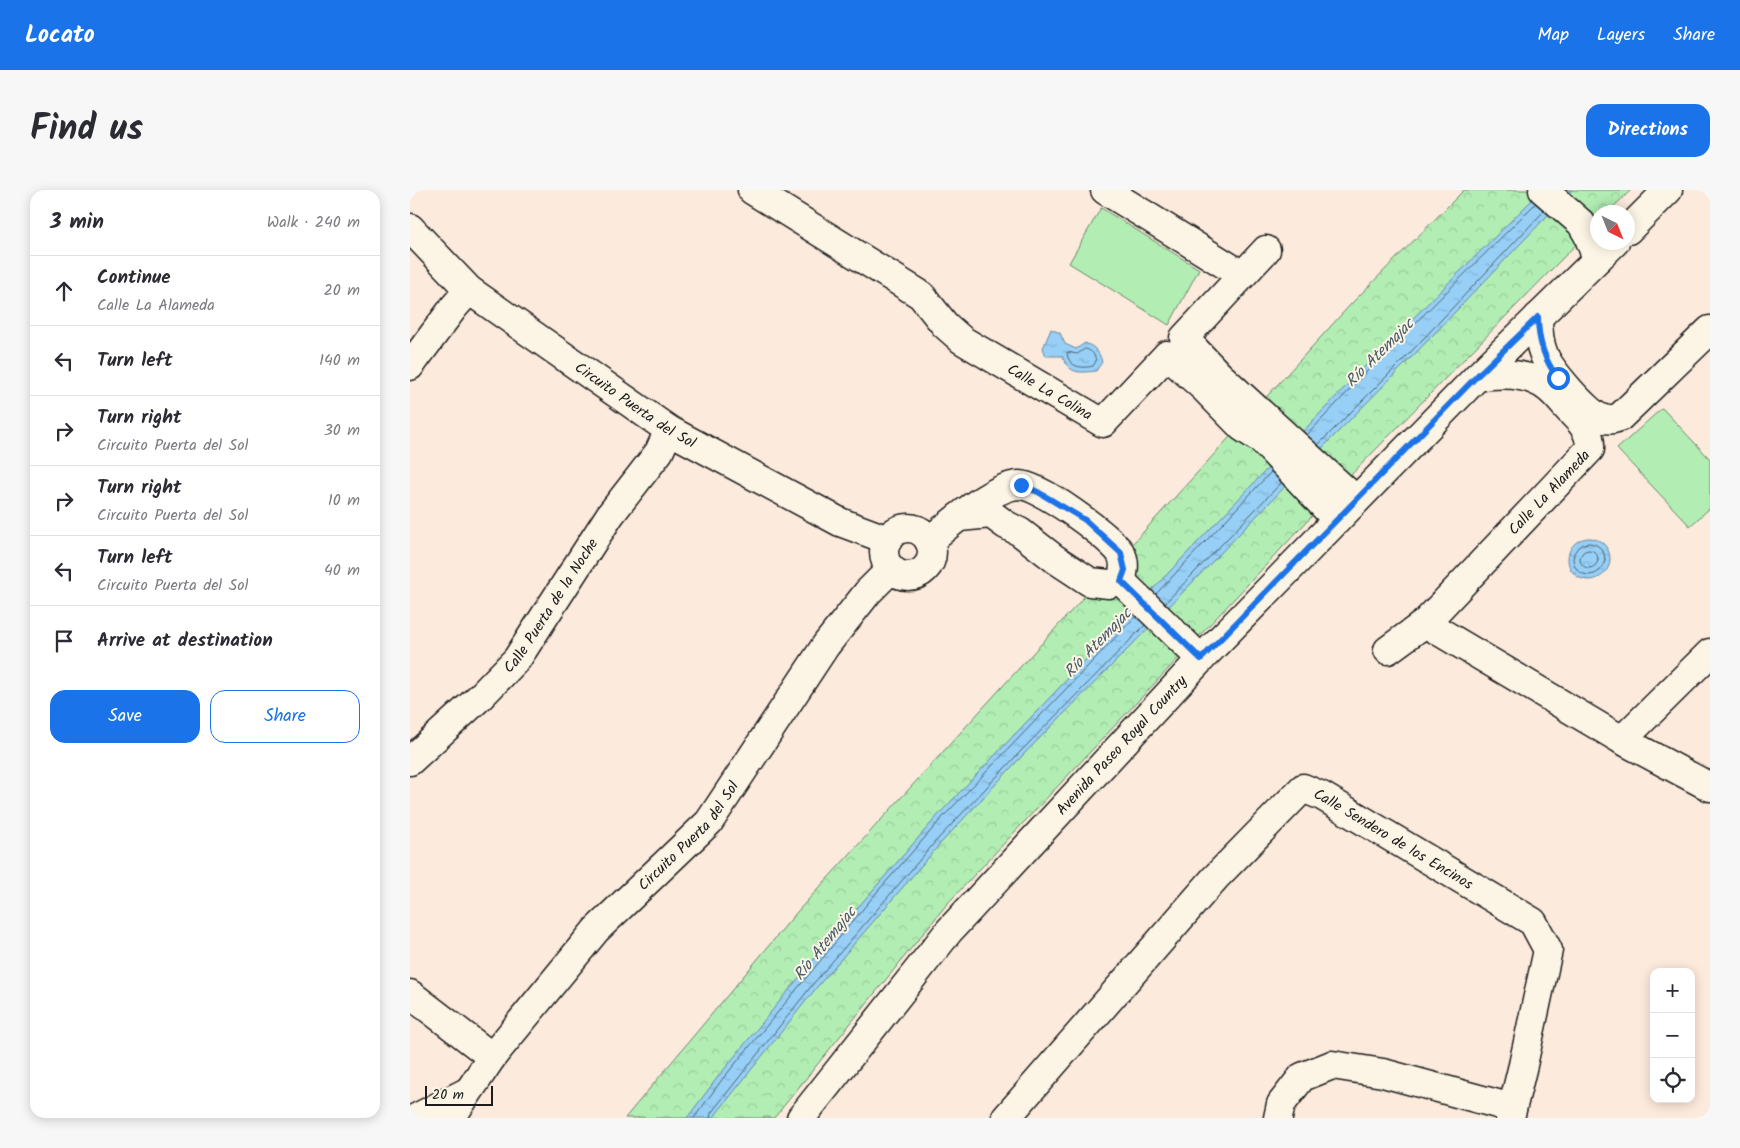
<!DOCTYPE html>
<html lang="en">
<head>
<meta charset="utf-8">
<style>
  body { margin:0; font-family:Kalam,sans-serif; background:#f7f7f7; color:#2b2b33 }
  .controls { position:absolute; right:15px; bottom:15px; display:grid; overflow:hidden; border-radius:10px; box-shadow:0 2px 12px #0003 }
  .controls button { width:45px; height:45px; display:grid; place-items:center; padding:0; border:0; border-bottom:1px solid #e1e1e2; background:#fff; color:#2b2b33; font:25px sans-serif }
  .compass { position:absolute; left:1180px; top:15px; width:45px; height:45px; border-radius:50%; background:#fff; box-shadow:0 2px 12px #0003; rotate:137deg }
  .scale { position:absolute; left:15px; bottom:12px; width:68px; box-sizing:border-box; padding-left:5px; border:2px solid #1c1c1c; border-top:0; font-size:14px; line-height:18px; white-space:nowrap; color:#1c1c1c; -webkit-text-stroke:4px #fcf5e5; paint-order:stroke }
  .stop { position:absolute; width:15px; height:15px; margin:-11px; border:4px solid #1a73e8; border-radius:50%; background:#fff }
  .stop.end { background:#1a73e8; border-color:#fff; box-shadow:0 1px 5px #0008 }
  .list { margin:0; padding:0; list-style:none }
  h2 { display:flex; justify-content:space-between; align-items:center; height:65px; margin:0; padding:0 20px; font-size:21px }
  h2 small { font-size:16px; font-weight:400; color:#7c7c81 }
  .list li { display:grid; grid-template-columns:32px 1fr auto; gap:15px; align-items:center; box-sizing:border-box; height:70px; padding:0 20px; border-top:1px solid #e1e1e2 }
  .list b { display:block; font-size:19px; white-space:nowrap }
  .list p { margin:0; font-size:16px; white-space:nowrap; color:#7c7c81 }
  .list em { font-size:16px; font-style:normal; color:#7c7c81 }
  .actions { display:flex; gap:10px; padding:15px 20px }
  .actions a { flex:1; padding:11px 0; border:1px solid #1a73e8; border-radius:15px; text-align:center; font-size:18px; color:#1a73e8 }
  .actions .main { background:#1a73e8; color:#fff }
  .icon { flex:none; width:28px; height:28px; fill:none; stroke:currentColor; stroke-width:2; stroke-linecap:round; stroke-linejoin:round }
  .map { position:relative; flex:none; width:1300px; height:928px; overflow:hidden; border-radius:15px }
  header { display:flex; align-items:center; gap:30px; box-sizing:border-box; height:70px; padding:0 25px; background:#1a73e8; color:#fff }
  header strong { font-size:24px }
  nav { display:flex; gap:28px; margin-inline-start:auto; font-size:18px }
  .intro { display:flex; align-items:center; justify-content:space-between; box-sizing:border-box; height:120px; padding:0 30px }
  h1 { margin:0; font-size:35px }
  .button { padding:12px 22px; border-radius:15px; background:#1a73e8; color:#fff; font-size:18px; font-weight:700 }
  main { display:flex; gap:30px; padding:0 30px }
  aside { flex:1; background:#fff; border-radius:15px; box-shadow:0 2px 12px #0003 }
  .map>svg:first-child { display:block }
</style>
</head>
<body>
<header>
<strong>Locato</strong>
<nav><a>Map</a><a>Layers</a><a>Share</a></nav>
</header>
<div class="intro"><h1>Find us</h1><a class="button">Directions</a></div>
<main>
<aside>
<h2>3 min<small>Walk · 240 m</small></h2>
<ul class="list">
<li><svg class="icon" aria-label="ahead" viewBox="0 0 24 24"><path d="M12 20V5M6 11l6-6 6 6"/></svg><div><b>Continue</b><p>Calle La Alameda</p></div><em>20 m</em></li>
<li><svg class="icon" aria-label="left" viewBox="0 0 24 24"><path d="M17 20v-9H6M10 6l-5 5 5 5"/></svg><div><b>Turn left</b></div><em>140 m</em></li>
<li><svg class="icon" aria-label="right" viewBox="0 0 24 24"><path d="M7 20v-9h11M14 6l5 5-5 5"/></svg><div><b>Turn right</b><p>Circuito Puerta del Sol</p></div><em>30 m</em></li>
<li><svg class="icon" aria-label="right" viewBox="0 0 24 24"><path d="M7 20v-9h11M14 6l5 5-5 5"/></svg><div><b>Turn right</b><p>Circuito Puerta del Sol</p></div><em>10 m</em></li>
<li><svg class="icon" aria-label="left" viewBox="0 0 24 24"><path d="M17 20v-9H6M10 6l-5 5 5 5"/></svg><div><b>Turn left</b><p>Circuito Puerta del Sol</p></div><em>40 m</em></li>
<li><svg class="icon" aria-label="arrive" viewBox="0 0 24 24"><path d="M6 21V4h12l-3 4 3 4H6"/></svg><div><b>Arrive at destination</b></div></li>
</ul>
<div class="actions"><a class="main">Save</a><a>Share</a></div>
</aside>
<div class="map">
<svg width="1300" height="928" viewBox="0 0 1300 928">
  <defs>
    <pattern id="park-crowns" width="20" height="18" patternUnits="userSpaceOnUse" patternTransform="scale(1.25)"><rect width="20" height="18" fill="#b2eeb4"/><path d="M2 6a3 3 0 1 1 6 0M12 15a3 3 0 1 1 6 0" fill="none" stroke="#98cc9a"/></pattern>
    <pattern id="water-ripples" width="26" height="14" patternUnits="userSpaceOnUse" patternTransform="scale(1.25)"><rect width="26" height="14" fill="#97cff6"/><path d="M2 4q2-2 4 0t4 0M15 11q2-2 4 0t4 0" fill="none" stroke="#82b1d2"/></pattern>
  </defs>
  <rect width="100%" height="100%" fill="#fceadc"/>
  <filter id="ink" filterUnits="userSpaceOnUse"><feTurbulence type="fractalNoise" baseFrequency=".02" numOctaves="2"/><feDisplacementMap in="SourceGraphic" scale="10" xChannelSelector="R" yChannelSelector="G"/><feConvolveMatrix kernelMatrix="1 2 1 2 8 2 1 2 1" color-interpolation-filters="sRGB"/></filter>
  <g filter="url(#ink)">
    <path fill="url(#park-crowns)" stroke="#678568" d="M1054,0H1221L1198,22H1188L1187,33L935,291L537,714L364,928H215L387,722L941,114Z"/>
    <g fill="#b2eeb4" stroke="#678568">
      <path d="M691,18L789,79L759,135L659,73Z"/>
      <path d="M1252,218L1300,269V318L1280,336L1207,259Z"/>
    </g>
    <g fill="url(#water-ripples)" stroke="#66879f">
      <path d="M1132,0H1162L1000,169L922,248L718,459L613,565L530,654L407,797L303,928H277L307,888L422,747L529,624L957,174Z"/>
      <path d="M641,139L650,143L655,154L666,159L675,153C685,157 689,161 692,172L686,181C667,183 660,184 652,166H636L633,158Z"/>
      <circle cx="1179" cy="369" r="21"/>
    </g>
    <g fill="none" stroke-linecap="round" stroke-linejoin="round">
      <g stroke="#4d6473" stroke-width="1">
        <path d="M675,159C682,160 685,165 686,171L683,176C671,179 658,177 657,162L667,164Z"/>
        <path d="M897,245L961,177L1126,13"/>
        <path d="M908,255L997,166L1134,21"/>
        <circle cx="1179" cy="369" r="16"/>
        <circle cx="1179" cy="369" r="9"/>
        <path d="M746,404L861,282"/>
        <path d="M755,413L871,293"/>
        <path d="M284,928L311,891L467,702L533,627L726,426"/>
        <path d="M300,928L301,923L403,794L526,651L610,562L735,435"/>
      </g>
      <defs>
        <g id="minor">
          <path id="s1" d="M342,0L511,105L535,135L552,150L693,233L757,165L794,198L832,237L852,250L927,330"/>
          <path d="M695,0L832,85"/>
          <path d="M1133,0L1171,33L1178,45L1187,69"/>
          <path id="s2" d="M0,38L59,100L259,240L430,332L478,350"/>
          <path d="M1218,40L1258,0"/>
          <path d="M856,60L774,148L809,185L946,310"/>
          <path d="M1128,127C1128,141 1129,153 1134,165C1140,180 1177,223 1191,228C1198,231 1204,229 1210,227L1300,140"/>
          <path d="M0,176L44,117L59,100"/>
          <path d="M549,327L581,324L596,335L610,342L645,369L680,392L699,394"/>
          <circle cx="498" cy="362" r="24"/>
          <path d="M519,351C540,334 583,296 609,295C630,295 697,345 710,362C716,371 714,382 711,391"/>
          <path d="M711,391L791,469"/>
          <path d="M1015,433L1212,550L1300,597"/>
          <path id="s3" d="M978,460L1015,433L1180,259C1181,243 1173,234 1162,223C1154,215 1147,205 1138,198C1118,182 1090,183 1067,187"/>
          <path d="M1212,550L1300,463"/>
          <path id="s4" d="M0,571L71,506L107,469L200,325L249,262L259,240"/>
          <path d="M0,804L82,867"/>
          <path d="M6,928L57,902"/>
          <path id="s5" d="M41,928L82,867L186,740L299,632L416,455L458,402L481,379"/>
          <path id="s6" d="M391,928L539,741L791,469L1067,187L1205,52"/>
          <path id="s7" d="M596,928L805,688L893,598L912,606L1123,732L1138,760L1113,875L1100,928"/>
          <path d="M868,928L871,914L892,887L922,875L973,883L1102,918"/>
        </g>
      </defs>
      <use href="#minor" stroke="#1c1c1c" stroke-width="31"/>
      <use href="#minor" stroke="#fcf5e5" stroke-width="28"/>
    </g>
  </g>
  <g fill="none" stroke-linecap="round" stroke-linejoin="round" filter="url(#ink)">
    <path stroke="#1a73e8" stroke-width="6" d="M611,295L628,302L675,330L711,363L715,380L711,391L791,469L1067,186L1128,127C1128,150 1134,170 1148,188"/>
  </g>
  <g text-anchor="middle" stroke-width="4" stroke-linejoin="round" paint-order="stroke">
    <g font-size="15" fill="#1c1c1c" stroke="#fcf5e5">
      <text dy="5" stroke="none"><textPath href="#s1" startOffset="362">Calle La Colina</textPath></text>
      <text dy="5" stroke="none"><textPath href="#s2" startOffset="288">Circuito Puerta del Sol</textPath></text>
      <text dy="5" stroke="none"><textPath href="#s3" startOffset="226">Calle La Alameda</textPath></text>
      <text dy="5" stroke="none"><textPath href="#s4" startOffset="211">Calle Puerta de la Noche</textPath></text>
      <text dy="5" stroke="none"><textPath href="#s6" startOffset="492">Avenida Paseo Royal Country</textPath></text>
      <text dy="5" stroke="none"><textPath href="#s5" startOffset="370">Circuito Puerta del Sol</textPath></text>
      <text dy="5" stroke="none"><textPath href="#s7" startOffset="548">Calle Sendero de los Encinos</textPath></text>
    </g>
    <g font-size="16" font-style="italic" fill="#475b68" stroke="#fcf5e5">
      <text transform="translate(969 162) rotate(-45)" y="6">Río Atemajac</text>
      <text transform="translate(687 452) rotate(-46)" y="6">Río Atemajac</text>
      <text transform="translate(414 753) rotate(-51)" y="6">Río Atemajac</text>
    </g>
  </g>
</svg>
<div class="controls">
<button>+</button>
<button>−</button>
<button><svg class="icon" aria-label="locate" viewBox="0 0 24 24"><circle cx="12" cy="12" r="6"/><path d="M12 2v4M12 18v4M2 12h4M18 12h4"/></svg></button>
</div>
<svg class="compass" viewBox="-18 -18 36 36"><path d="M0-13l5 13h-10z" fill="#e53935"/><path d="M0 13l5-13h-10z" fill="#7c7c81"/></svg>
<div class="scale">20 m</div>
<div class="stop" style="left:1148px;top:188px"></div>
<div class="stop end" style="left:611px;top:295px"></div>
</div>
</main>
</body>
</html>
